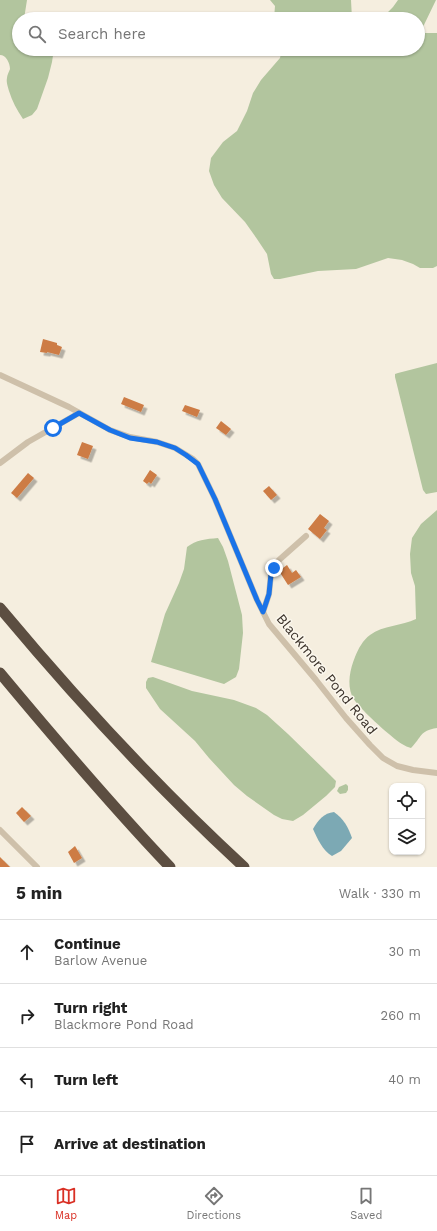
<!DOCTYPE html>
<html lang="en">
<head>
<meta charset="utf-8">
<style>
  body { margin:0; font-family:"Work Sans",sans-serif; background:#f2f2f2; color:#222 }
  .controls { position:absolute; right:12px; bottom:12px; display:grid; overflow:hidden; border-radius:8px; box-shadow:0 1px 3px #0004 }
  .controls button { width:36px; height:36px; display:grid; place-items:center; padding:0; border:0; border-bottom:1px solid #e0e0e0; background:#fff; color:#222; font:20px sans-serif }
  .stop { position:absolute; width:12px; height:12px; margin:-9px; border:3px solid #1a73e8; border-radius:50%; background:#fff }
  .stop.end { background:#1a73e8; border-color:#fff; box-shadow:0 1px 4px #0008 }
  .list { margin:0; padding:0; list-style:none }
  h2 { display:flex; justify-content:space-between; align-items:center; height:52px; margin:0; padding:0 16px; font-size:17px }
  h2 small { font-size:13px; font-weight:400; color:#767676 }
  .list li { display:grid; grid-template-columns:26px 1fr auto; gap:12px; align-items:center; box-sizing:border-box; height:64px; padding:0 16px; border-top:1px solid #e0e0e0 }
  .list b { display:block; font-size:15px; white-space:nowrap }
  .list p { margin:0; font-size:13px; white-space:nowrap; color:#767676 }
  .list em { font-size:13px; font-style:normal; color:#767676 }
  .icon { flex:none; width:22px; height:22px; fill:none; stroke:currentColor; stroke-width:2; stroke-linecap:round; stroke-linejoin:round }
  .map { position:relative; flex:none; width:437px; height:867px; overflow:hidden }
  .search { position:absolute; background:#fff; box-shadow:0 1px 3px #0004; left:12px; right:12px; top:12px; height:44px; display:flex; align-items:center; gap:10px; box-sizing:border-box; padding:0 14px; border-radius:22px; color:#767676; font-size:15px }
  .sheet { height:308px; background:#fff }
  nav { display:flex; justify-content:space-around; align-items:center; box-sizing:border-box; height:56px; border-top:1px solid #e0e0e0; background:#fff; font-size:11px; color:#767676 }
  nav a { display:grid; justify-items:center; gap:2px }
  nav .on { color:#d93025 }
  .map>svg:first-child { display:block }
</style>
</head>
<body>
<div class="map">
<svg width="437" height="867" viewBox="0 0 437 867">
  <defs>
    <filter id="shadow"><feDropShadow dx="3.5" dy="3.5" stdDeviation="0" flood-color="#0004"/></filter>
  </defs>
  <rect width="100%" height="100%" fill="#f5eedf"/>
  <g fill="#b2c59e">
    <path d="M0,0H27L24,19H19V49H54L52,62L48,78L37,109L32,115L23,119C17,110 12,101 9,91C8,87 6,82 7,78C7,75 9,72 10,69C10,63 6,55 0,55Z"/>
    <path d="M270,0H351L352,19H274L275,6Z"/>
    <path d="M398,0H436L422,29L425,33H437V266L433,268H420L413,264L402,260L388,258L356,269L318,271L280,279H274L271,274L267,254L257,239L245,222L222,198L214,185L209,171L211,158L223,142L237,131L247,111L253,93L261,80L280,58L282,49H418V19H381L393,7Z"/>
    <path d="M437,363V492L426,494L423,490L395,377V374L398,373Z"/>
    <path d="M437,510V728C419,731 422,737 411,748C408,747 405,746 402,744C391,737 357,707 352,696C347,684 350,669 355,657C358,649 363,640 370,635C383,625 402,626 416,619L415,586L411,573L410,554L412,538L421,524Z"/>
    <path d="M218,538L223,547L228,561L242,615L243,633L239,669L236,677L224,684L151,662L165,614L179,583L184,569L187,547C196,540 206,539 218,538Z"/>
    <path d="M153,677L192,691L234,700L256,708L267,715L288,734L330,775L336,781L335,787L326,796L303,815L293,821L282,819L274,815L247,796L234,785L209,758L195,741L160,709L146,688V682L148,678Z"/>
    <path d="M346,784L348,786V790L346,793L340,794L337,791L339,787Z"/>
  </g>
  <path fill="#7ca9b4" d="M334,812C344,819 348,827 352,838L341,851L332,856C323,851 317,838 313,829C318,820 324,813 334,812Z"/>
  <g fill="#cd7c45" filter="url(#shadow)">
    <path d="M43,339L57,343V345L62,347L59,355L47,352V353L40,352Z"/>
    <path d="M124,397L144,405L141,412L121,404Z"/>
    <path d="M185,405L200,410L197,417L182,411Z"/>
    <path d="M221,421L231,429L226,435L216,428Z"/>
    <path d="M82,442L93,446L88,459L77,455Z"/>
    <path d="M150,470L157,475L151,484L149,482L147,484L143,481Z"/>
    <path d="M28,473L34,478L17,498L11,493Z"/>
    <path d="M269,486L277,495L271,500L263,491Z"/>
    <path d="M320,514L329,521L324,528L327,530L320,539L308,529Z"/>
    <path d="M287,565L292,573L296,570L301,577L288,585L279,571Z"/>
    <path d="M22,807L31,816L24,822L16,813Z"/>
    <path d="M75,846L82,858L74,863L68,852Z"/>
    <path d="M0,857L10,867H0Z"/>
  </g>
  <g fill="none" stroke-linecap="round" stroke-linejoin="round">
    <g stroke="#cec0aa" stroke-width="6">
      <path d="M0,375L69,407L110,430L130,437L157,442L175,448L193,459L198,464L215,499L257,600L269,624L316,680L346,718L370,745L383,758L397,766L413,770L437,773"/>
      <path d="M0,463L28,442L79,413"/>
      <path d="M263,612L269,594L271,574L279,560L306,536"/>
      <path d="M0,830L37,867"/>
    </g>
    <g stroke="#5c4e41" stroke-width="11">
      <path d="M0,608C76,699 157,787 244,867"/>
      <path d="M0,673C55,739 111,805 170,867"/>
    </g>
  </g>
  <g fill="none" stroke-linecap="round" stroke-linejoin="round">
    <path stroke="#1a73e8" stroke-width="5" d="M53,428L79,413L110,430L130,438L157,442L175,448L186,455L198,464L215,499L257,600L263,612L269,594L271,574L274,568"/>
  </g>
  <g text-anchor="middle" stroke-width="3" stroke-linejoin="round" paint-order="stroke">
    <g font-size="14" fill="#3b322a" stroke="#fbf7ed">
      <text transform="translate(327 674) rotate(51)" y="5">Blackmore Pond Road</text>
    </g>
  </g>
</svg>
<div class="controls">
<button><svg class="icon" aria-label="locate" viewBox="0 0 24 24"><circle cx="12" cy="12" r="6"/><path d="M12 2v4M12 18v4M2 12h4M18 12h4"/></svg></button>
<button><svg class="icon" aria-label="layers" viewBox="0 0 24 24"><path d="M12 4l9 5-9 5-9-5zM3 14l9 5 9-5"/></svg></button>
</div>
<div class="stop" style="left:53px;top:428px"></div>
<div class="stop end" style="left:274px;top:568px"></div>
<div class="search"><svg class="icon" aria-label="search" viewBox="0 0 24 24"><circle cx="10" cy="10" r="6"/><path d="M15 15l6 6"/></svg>Search here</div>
</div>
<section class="sheet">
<h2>5 min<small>Walk · 330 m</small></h2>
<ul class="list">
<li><svg class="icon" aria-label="ahead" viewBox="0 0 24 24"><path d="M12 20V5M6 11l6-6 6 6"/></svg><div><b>Continue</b><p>Barlow Avenue</p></div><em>30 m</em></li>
<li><svg class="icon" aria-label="right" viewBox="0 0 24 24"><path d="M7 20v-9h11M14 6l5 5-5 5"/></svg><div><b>Turn right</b><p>Blackmore Pond Road</p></div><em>260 m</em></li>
<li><svg class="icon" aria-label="left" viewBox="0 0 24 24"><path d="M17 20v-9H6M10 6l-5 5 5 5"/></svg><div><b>Turn left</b></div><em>40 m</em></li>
<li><svg class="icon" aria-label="arrive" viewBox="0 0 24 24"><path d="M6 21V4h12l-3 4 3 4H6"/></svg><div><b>Arrive at destination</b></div></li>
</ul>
</section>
<nav>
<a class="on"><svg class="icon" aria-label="map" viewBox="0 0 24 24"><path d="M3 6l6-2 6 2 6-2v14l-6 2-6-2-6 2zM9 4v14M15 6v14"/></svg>Map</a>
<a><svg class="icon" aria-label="directions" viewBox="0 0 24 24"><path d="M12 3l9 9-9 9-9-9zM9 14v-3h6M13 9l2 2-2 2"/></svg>Directions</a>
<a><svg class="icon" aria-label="saved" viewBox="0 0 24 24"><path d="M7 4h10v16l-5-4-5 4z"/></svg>Saved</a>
</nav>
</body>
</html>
